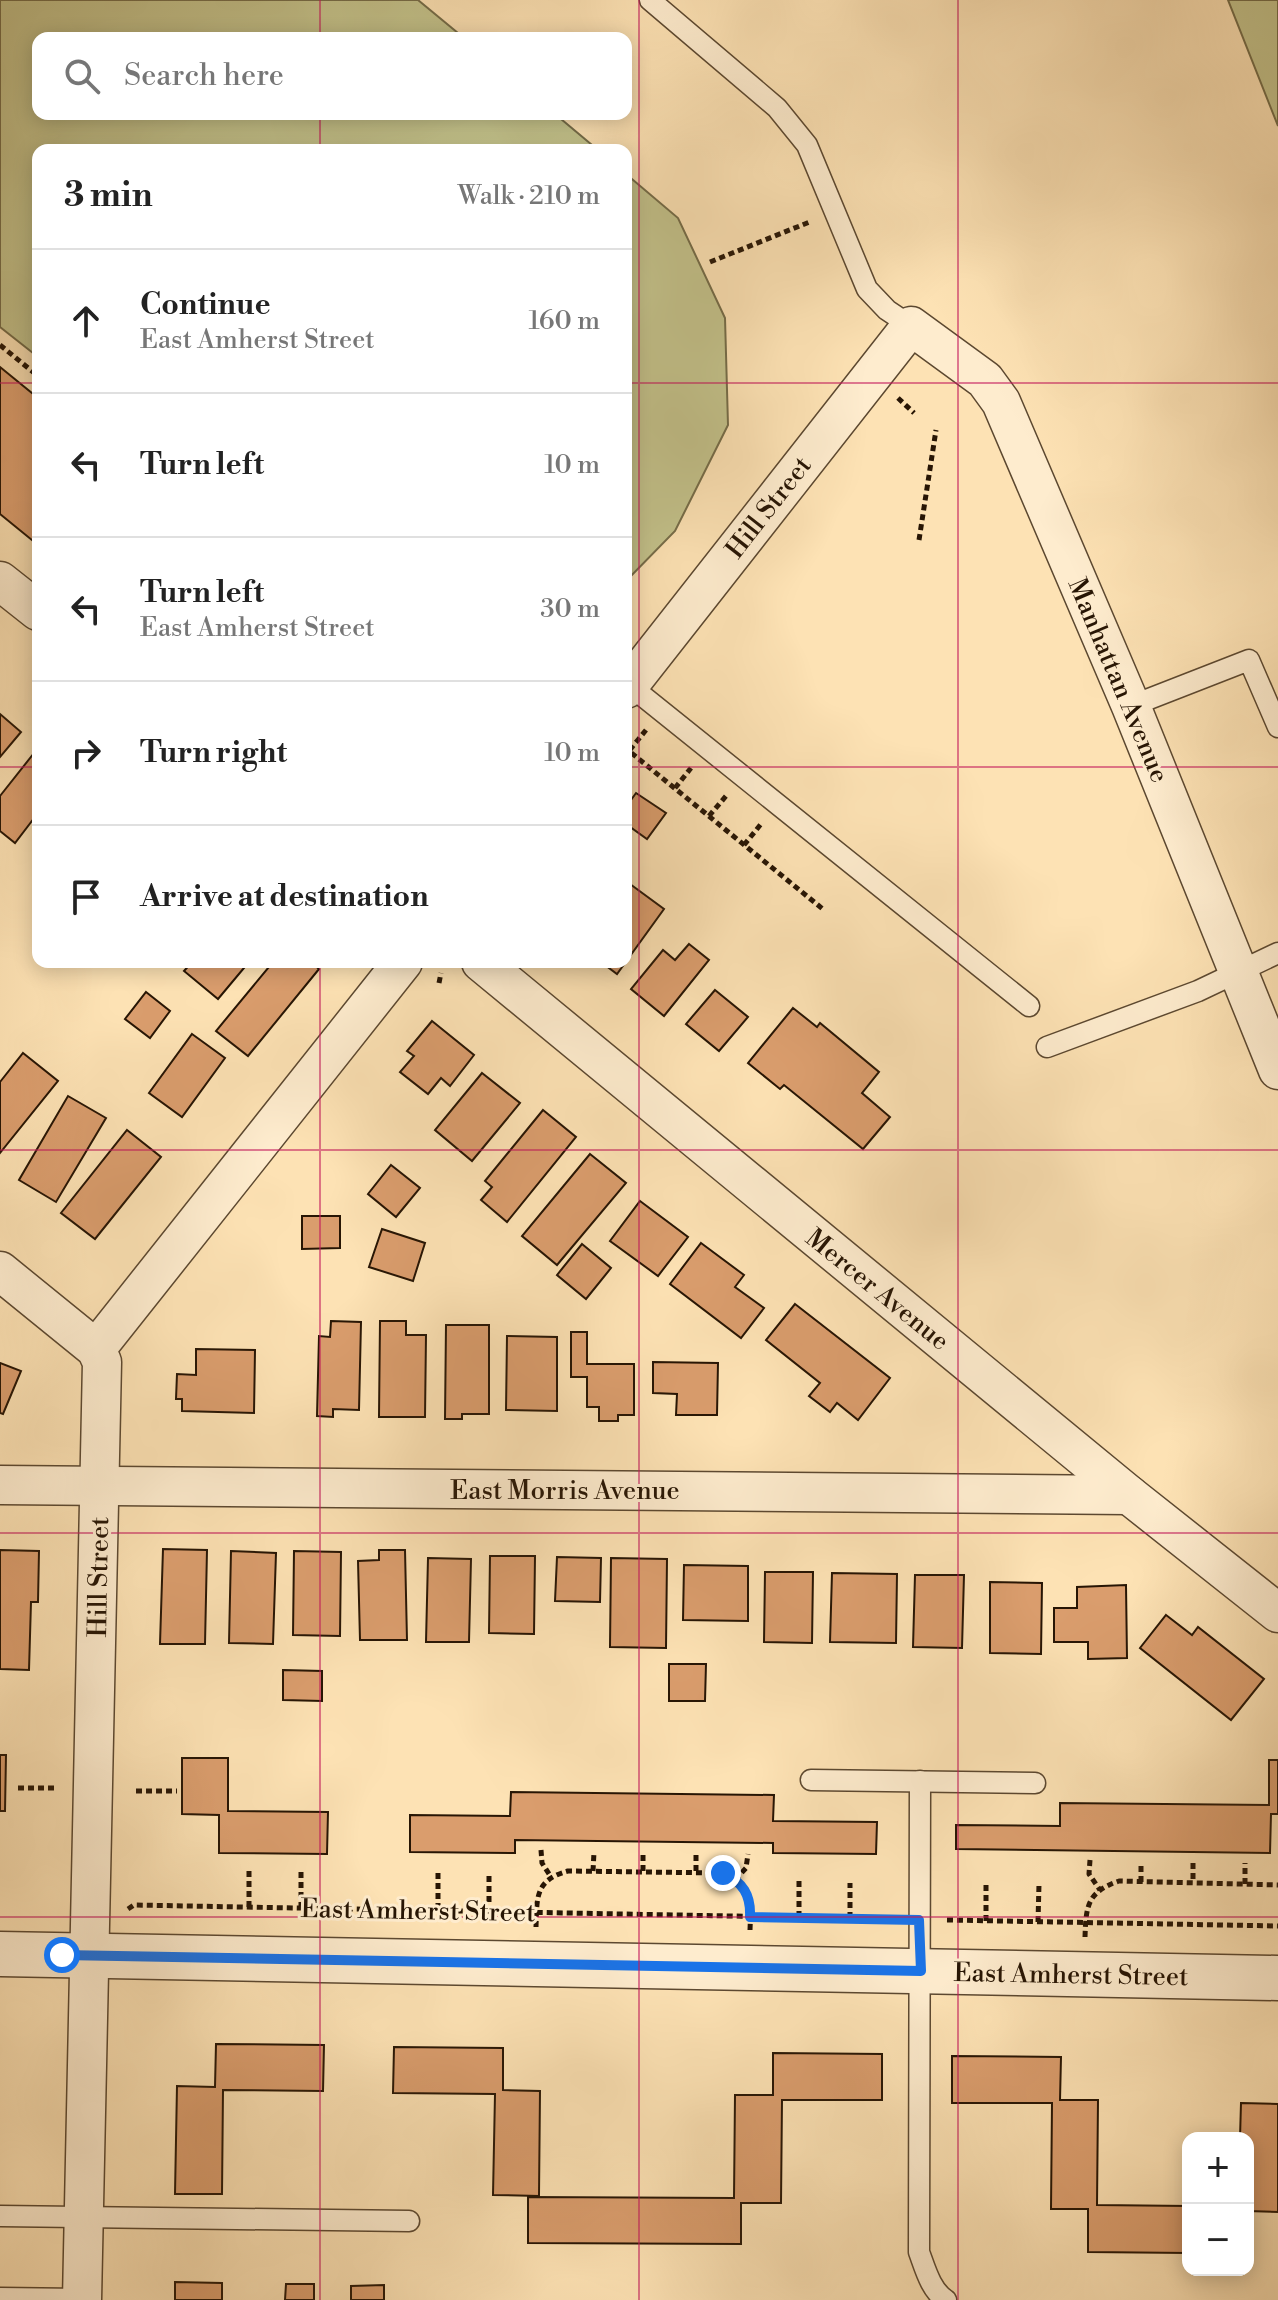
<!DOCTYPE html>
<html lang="en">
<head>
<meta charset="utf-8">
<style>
  body { margin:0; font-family:"Libre Bodoni",serif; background:#f6f6f6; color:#222 }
  .controls { position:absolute; right:24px; bottom:24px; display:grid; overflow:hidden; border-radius:16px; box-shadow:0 4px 20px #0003 }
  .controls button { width:72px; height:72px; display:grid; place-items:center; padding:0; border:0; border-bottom:2px solid #e0e0e0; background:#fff; color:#222; font:40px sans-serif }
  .stop { position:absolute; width:24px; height:24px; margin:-18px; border:6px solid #1a73e8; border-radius:50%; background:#fff }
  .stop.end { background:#1a73e8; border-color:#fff; box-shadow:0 2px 8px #0008 }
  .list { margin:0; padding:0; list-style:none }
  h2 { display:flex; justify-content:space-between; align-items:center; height:104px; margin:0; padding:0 32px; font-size:34px }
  h2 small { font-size:26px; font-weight:400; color:#767676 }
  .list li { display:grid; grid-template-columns:52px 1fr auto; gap:24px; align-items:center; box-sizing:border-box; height:144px; padding:0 32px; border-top:2px solid #e0e0e0 }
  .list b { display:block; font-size:30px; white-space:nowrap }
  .list p { margin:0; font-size:26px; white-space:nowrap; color:#767676 }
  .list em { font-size:26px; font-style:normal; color:#767676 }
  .icon { flex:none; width:44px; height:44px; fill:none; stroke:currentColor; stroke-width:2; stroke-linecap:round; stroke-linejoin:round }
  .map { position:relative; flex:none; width:1278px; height:2300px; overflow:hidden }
  .search { position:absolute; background:#fff; box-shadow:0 4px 20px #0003; left:32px; top:32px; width:600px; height:88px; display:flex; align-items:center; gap:20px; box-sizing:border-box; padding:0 28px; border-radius:16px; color:#767676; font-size:30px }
  .panel { position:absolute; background:#fff; box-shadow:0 4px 20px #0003; left:32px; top:144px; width:600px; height:824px; border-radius:16px }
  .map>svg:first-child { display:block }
</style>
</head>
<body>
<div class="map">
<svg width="1278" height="2300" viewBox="0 0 1278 2300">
  <rect width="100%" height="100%" fill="#fde2b4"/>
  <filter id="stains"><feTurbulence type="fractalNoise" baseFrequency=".0025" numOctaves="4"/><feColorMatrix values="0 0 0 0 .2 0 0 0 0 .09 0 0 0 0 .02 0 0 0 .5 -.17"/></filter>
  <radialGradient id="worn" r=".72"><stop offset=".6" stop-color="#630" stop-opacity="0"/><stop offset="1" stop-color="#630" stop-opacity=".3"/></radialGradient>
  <g fill="#c3c28b" stroke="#756c48" stroke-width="2">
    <path d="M0,0H418L464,38H38V114H555L598,150H38V357L0,327Z"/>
    <path d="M1228,0H1278V126Z"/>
    <path d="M626,174L678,218L725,318L728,425L675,531L626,581Z"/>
  </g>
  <g fill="#da9d6d" stroke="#271504" stroke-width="2">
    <path d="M0,367L38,398V545L0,514Z"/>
    <path d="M0,714L21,732L0,757Z"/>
    <path d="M38,748V813L15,843L0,831V796Z"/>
    <path d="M636,793L666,813L647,839L626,824V807Z"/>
    <path d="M630,884L664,909L617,974L601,962H626V890Z"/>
    <path d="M689,944L709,960L664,1016L631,989L663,950L675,960Z"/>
    <path d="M192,962H249L218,999L184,971Z"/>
    <path d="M273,962H311L319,969L248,1056L216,1031Z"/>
    <path d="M715,990L748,1017L719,1051L686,1024Z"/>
    <path d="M146,992L170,1011L150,1038L125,1019Z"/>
    <path d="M793,1008L817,1027L820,1023L879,1072L862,1093L890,1117L863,1149L784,1085L780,1089L748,1063Z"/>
    <path d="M432,1021L474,1055L450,1086L441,1078L428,1094L400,1072L414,1056L407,1051Z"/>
    <path d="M192,1034L225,1058L182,1117L149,1093Z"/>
    <path d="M23,1053L58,1081L0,1153V1082Z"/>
    <path d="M482,1073L520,1103L472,1161L435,1130Z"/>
    <path d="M68,1096L106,1118L56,1202L19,1180Z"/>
    <path d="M543,1110L576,1137L507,1222L481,1200L492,1187L485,1181Z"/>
    <path d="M127,1130L161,1157L95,1239L61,1213Z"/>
    <path d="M590,1154L626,1183L557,1265L522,1236Z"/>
    <path d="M391,1165L420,1188L396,1217L368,1194Z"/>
    <path d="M640,1201L688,1237L658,1276L610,1241Z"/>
    <path d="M302,1216H340V1248L302,1249Z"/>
    <path d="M382,1229L425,1243L413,1281L369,1267Z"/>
    <path d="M701,1243L744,1275L735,1287L764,1308L741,1338L670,1284Z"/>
    <path d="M582,1244L611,1268L586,1299L557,1275Z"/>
    <path d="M795,1304L890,1378L858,1420L837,1403L830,1412L809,1396L820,1383L766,1340Z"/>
    <path d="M331,1321L361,1322L359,1410L333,1409V1417L317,1416L319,1336L330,1337Z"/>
    <path d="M380,1321H406V1335H426L425,1417H379Z"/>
    <path d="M446,1325H489V1414H462V1419H445Z"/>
    <path d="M571,1332H587V1364H634V1415H618V1421H599V1407H587V1377H571Z"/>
    <path d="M507,1336L557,1337V1411L506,1410Z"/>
    <path d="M196,1349L255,1350L254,1413L182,1411V1399H176L177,1374L196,1375Z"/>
    <path d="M653,1362L718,1363L717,1415H676L677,1394L653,1393Z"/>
    <path d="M0,1363L21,1371L3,1414L0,1413Z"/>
    <path d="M163,1549L207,1550L205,1644H160Z"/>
    <path d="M0,1550L39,1551L38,1602H31L29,1670L0,1669Z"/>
    <path d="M379,1550H405L407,1640H360L358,1561L379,1560Z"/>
    <path d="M231,1551L276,1553L273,1644L229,1643Z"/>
    <path d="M294,1551L341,1552L340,1636L293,1635Z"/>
    <path d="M490,1556H535L534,1634L489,1633Z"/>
    <path d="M557,1557L601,1558L600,1602L555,1601Z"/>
    <path d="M428,1558L471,1559L469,1642H426Z"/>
    <path d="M611,1558L667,1559L666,1648L610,1647Z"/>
    <path d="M684,1565L748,1566V1621L683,1620Z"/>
    <path d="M765,1572H813L812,1643L764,1642Z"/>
    <path d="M832,1573L897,1574L896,1643L830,1642Z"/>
    <path d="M915,1575H964L962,1648L913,1647Z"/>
    <path d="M990,1582L1042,1583L1041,1654L990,1653Z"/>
    <path d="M1126,1585L1127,1658L1088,1659V1642H1054V1608H1077V1587Z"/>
    <path d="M1166,1615L1192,1635L1198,1627L1264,1679L1231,1720L1140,1648Z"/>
    <path d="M669,1664H706L705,1701H669Z"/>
    <path d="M283,1670L322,1671V1701L283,1700Z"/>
    <path d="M0,1755H6L5,1811H0Z"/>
    <path d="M182,1758H228V1811L328,1812L327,1854L219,1853V1815L182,1814Z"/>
    <path d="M1269,1760H1278V1814H1271L1270,1853L956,1849V1825L1060,1826V1803L1269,1805Z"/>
    <path d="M511,1792L774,1795L773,1821L877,1822L876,1854L773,1853V1843L515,1840V1853L410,1852V1815L510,1816Z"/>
    <path d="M216,2044L324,2045L323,2091L223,2090L222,2194H175L177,2086L215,2087Z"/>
    <path d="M394,2047L503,2048V2090L540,2091L539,2196L493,2195L495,2094L393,2093Z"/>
    <path d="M773,2053L882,2054V2100H782L781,2203H741V2244L528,2243V2197L734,2198L735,2095H773Z"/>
    <path d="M952,2056L1061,2057L1060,2100H1098L1097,2205L1188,2206V2253L1088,2252V2209H1051L1052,2103H952Z"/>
    <path d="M1241,2103L1278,2104V2212L1248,2211V2138H1240Z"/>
    <path d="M175,2282L222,2283V2300H175Z"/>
    <path d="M286,2284H314V2300H285Z"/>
    <path d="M384,2285V2300H351V2286Z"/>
  </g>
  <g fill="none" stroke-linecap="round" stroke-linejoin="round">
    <defs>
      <g id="service">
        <path d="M650,0L777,108L807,145L867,289L887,310L911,326"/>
        <path d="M629,685L1029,1006"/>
        <path d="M1131,706L1249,660L1278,727"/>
        <path d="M1047,1047L1198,991L1278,953"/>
        <path d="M811,1780L1035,1783"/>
        <path d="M920,1781L919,2252C925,2268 931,2291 946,2300"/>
        <path d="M0,2216L409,2221"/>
        <path d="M0,2298L82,2299"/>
      </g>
      <g id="minor">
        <path d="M0,581L38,611"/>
        <path d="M626,689L911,326L985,380L1001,402L1131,706L1278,1070"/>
        <path d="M481,962L1129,1495L1278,1613"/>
        <path d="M0,1271L96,1349L102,1362L82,2300"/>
        <path d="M96,1349L403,962"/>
        <path d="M0,1485L1129,1495"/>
      </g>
      <path id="tertiary" d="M0,1954L1278,1978"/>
    </defs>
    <use href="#service" stroke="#5c4830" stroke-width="23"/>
    <use href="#minor" stroke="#5c4830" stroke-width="41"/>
    <use href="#tertiary" stroke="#5c4830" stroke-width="47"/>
    <g stroke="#271504" stroke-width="5" stroke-dasharray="6 4" stroke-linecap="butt">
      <path d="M710,262L812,221"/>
      <path d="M0,345L38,376"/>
      <path d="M898,398L914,413"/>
      <path d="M919,540L936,430"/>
      <path d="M646,730L629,751L824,910"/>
      <path d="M675,788L691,768"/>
      <path d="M709,816L726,796"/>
      <path d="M744,845L761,824"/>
      <path d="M439,983L441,973"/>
      <path d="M18,1788H57"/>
      <path d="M136,1791H177"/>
      <path d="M541,1850L542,1863L551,1877"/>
      <path d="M643,1855V1872"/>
      <path d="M696,1855V1873"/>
      <path d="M1090,1860L1089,1874L1100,1890"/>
      <path d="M1193,1863V1883"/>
      <path d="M249,1871V1907"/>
      <path d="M593,1871L594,1852"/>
      <path d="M301,1872V1908"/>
      <path d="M438,1873V1911"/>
      <path d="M735,1880L746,1868L748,1854"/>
      <path d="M799,1881V1917"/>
      <path d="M1141,1882V1862"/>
      <path d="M1245,1884V1863"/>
      <path d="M128,1909L134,1905L893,1919"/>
      <path d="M489,1912V1874"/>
      <path d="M850,1918V1883"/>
      <path d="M947,1920L1278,1926"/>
      <path d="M986,1921V1883"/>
      <path d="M1038,1922L1039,1884"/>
      <path d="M536,1927C537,1897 535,1880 568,1871L723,1873C752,1886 751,1903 750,1930"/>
      <path d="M1085,1937C1086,1906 1087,1892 1119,1881L1278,1885"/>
    </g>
    <use href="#service" stroke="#feecce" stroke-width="20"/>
    <use href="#minor" stroke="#feecce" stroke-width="38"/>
    <use href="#tertiary" stroke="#feecce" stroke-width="44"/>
  </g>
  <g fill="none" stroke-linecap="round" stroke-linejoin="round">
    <path stroke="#1a73e8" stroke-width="10" d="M62,1955L921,1971L919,1920L750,1917C751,1895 743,1882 723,1873"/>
  </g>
  <path fill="none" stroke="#c2185b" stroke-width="2" stroke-opacity="0.55" d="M320,0V38M639,0V2300M958,0V2300M320,114V150M0,383H38M626,383H1278M0,767H38M626,767H1278M320,962V2300M0,1150H1278M0,1533H1278M0,1917H1278"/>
  <g text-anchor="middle" stroke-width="6" stroke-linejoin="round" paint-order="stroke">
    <g font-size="26" fill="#271504" stroke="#feecce">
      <text transform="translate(768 507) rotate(-52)" y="9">Hill Street</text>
      <text transform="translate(1119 680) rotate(67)" y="9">Manhattan Avenue</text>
      <text transform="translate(878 1289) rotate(39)" y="9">Mercer Avenue</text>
      <text x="565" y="1499">East Morris Avenue</text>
      <text transform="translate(98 1577) rotate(-89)" y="9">Hill Street</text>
      <text transform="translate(418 1910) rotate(1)" y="9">East Amherst Street</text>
      <text transform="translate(1071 1974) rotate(1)" y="9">East Amherst Street</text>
    </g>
  </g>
  <rect width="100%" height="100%" filter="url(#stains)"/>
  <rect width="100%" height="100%" fill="url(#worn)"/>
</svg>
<div class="controls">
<button>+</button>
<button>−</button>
</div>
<div class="stop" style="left:62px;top:1955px"></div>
<div class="stop end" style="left:723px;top:1873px"></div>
<div class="search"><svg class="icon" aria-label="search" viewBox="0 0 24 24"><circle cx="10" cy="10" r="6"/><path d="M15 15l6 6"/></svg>Search here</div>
<section class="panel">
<h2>3 min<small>Walk · 210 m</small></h2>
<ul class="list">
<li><svg class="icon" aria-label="ahead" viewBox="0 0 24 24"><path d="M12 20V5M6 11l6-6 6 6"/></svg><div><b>Continue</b><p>East Amherst Street</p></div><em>160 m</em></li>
<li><svg class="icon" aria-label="left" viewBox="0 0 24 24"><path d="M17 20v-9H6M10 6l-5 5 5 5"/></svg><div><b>Turn left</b></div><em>10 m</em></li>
<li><svg class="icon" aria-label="left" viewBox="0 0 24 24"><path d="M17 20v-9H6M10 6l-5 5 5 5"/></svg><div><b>Turn left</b><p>East Amherst Street</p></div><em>30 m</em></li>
<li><svg class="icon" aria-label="right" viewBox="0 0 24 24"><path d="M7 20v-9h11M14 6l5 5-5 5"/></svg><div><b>Turn right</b></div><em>10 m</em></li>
<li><svg class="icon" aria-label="arrive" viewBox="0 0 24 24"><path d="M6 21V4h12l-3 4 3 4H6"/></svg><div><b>Arrive at destination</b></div></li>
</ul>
</section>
</div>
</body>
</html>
